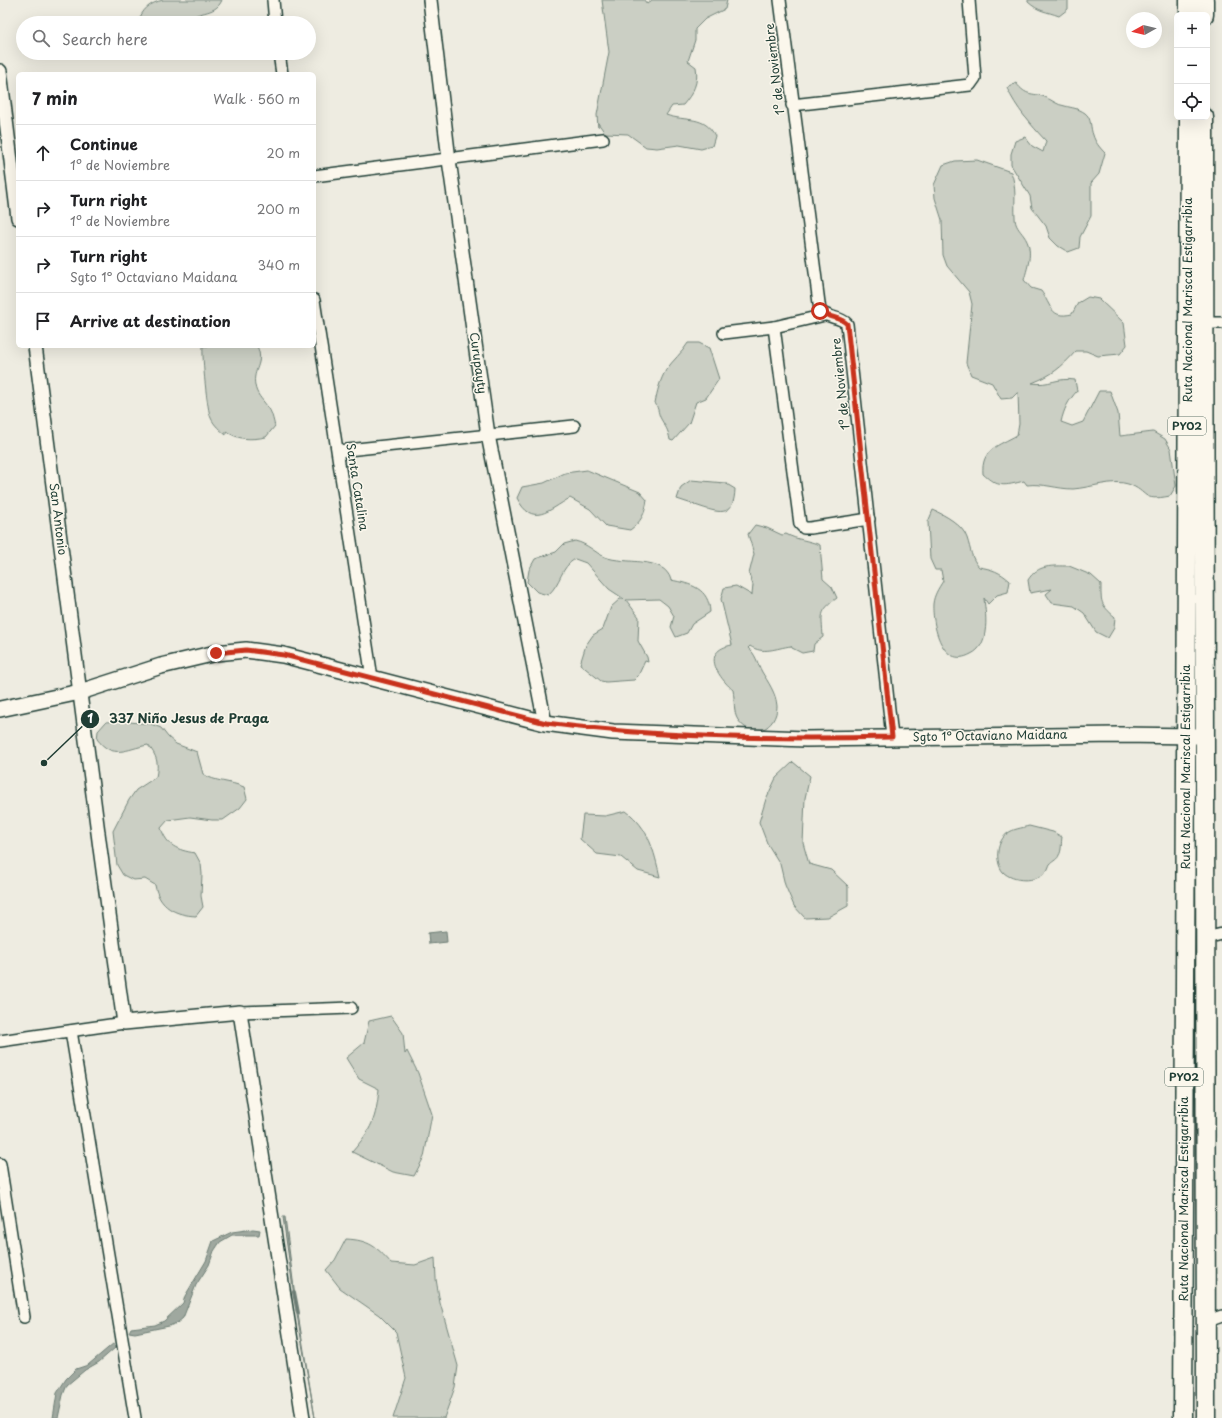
<!DOCTYPE html>
<html lang="en">
<head>
<meta charset="utf-8">
<style>
  body { margin:0; font-family:"Playpen Sans",sans-serif; background:#f6f6f6; color:#202124 }
  .controls { position:absolute; right:12px; top:12px; display:grid; overflow:hidden; border-radius:6px; box-shadow:0 4px 16px #0002 }
  .controls button { width:36px; height:36px; display:grid; place-items:center; padding:0; border:0; border-bottom:1px solid #e0e0e0; background:#fff; color:#202124; font:20px sans-serif }
  .compass { position:absolute; left:1126px; top:12px; width:36px; height:36px; border-radius:50%; background:#fff; box-shadow:0 4px 16px #0002; rotate:262deg }
  .stop { position:absolute; width:12px; height:12px; margin:-9px; border:3px solid #c8321e; border-radius:50%; background:#fff }
  .stop.end { background:#c8321e; border-color:#fff; box-shadow:0 1px 4px #0008 }
  .list { margin:0; padding:0; list-style:none }
  h2 { display:flex; justify-content:space-between; align-items:center; height:52px; margin:0; padding:0 16px; font-size:17px }
  h2 small { font-size:13px; font-weight:400; color:#757577 }
  .list li { display:grid; grid-template-columns:26px 1fr auto; gap:12px; align-items:center; box-sizing:border-box; height:56px; padding:0 16px; border-top:1px solid #e0e0e0 }
  .list b { display:block; font-size:15px; white-space:nowrap }
  .list p { margin:0; font-size:13px; white-space:nowrap; color:#757577 }
  .list em { font-size:13px; font-style:normal; color:#757577 }
  .icon { flex:none; width:22px; height:22px; fill:none; stroke:currentColor; stroke-width:2; stroke-linecap:round; stroke-linejoin:round }
  .map { position:relative; flex:none; width:1222px; height:1418px; overflow:hidden }
  .search { position:absolute; background:#fff; box-shadow:0 4px 16px #0002; left:16px; top:16px; width:300px; height:44px; display:flex; align-items:center; gap:10px; box-sizing:border-box; padding:0 14px; border-radius:22px; color:#757577; font-size:15px }
  .panel { position:absolute; background:#fff; box-shadow:0 4px 16px #0002; left:16px; top:72px; width:300px; height:276px; border-radius:6px }
  .map>svg:first-child { display:block }
</style>
</head>
<body>
<div class="map">
<svg width="1222" height="1418" viewBox="0 0 1222 1418">
  <rect width="100%" height="100%" fill="#eeece1"/>
  <filter id="ink" filterUnits="userSpaceOnUse"><feTurbulence type="fractalNoise" baseFrequency=".025" numOctaves="2"/><feDisplacementMap in="SourceGraphic" scale="8" xChannelSelector="R" yChannelSelector="G"/><feConvolveMatrix kernelMatrix="1 2 1 2 8 2 1 2 1" color-interpolation-filters="sRGB"/></filter>
  <g filter="url(#ink)">
    <g fill="#cbcfc4" stroke="#75867c">
      <path d="M163,0H222C215,17 195,9 186,23H138C142,9 150,3 163,0Z"/>
      <path d="M602,0H644L647,4L652,0H727L725,9L705,19L695,29V40L688,61L696,67C699,83 693,93 683,105L672,106L666,115C686,122 705,115 715,136L712,146L701,149L679,145L657,148L646,147L628,134L605,133L598,123V127L597,115L609,52Z"/>
      <path d="M1028,0H1068V9L1059,16C1046,11 1039,12 1028,2Z"/>
      <path d="M1016,83C1027,97 1031,92 1045,97C1052,100 1057,105 1065,106C1072,108 1078,108 1085,113C1092,118 1090,128 1093,135C1095,142 1100,148 1105,153L1099,174L1091,183V216L1080,237L1079,248L1068,252L1058,246L1050,238L1046,226L1032,208L1030,196L1011,165V154L1015,141L1025,137L1032,146L1043,152L1046,141C1031,125 1016,108 1007,88Z"/>
      <path d="M977,160L1011,172C1017,188 1014,201 1015,217C1015,226 1019,229 1024,236C1034,250 1028,265 1024,280L1031,288L1041,291C1052,306 1050,319 1072,314L1078,303L1088,297L1099,299L1124,323L1127,345L1120,354L1098,356L1086,351H1076C1061,368 1052,375 1032,383C1049,386 1057,377 1075,380L1077,391C1068,401 1064,409 1061,422L1072,426L1083,422L1099,391H1110L1118,413L1120,436L1153,432L1165,439L1171,449L1176,486L1170,496C1140,502 1150,492 1128,484C1114,479 1089,488 1073,489C1057,489 1043,483 1027,485L1024,481C1004,486 998,488 983,474C981,449 998,446 1017,435L1019,424L1018,392L1012,398L1001,399L992,383L971,375L966,363L972,304L969,292L947,266L943,255L942,220L935,198L934,185L943,165L955,161Z"/>
      <path d="M688,343H699L709,348L719,379L706,398L696,402L689,423L673,441L670,440C668,429 666,428 661,419C658,414 659,409 655,403C657,392 660,380 666,370C673,360 682,353 688,343Z"/>
      <path d="M203,346H257C265,364 252,369 255,385C256,394 262,399 267,406C272,411 273,420 275,426L266,437C251,440 238,440 226,431V435C220,430 214,425 211,418C207,411 202,356 203,346Z"/>
      <path d="M587,470L640,492L647,500C645,514 641,522 630,530L606,526L590,509L570,498C549,510 532,528 517,498L522,487L544,483L565,473Z"/>
      <path d="M691,480L725,483L735,489C734,516 722,514 701,507C693,504 685,502 677,499L681,487Z"/>
      <path d="M933,510C945,515 963,525 967,538C971,550 971,558 979,567C992,569 1000,572 1010,581L1008,592L997,595L988,604L984,598C985,609 987,620 985,632C984,641 980,650 971,654C942,670 932,625 933,604C934,595 938,589 943,581L941,570H935L930,559L928,522Z"/>
      <path d="M755,525L767,528L782,535L786,534C797,540 808,540 820,545L823,579L832,587L837,598C818,612 822,615 823,637L814,644L813,651L802,653L792,648L791,646C776,648 763,655 750,646L748,648C756,654 757,663 762,672C768,682 776,693 777,706C777,728 753,741 738,720C733,713 735,699 733,690C718,677 700,651 732,645L721,599L724,588L736,586L752,595L753,585L749,574L754,554L748,534Z"/>
      <path d="M575,541C588,544 594,552 605,557C624,565 664,555 671,580C691,584 709,588 710,612L692,624L687,633L676,637L671,627L674,616L668,606L659,599L626,600L639,617L638,641L647,657L648,662L645,661L638,676L634,680L606,682L601,681L580,664L586,645L593,635L603,629L611,607L620,599H624L609,589L586,563L575,559C560,568 562,582 548,595L537,592L527,582L529,570L535,559L556,552L564,544Z"/>
      <path d="M1069,566L1091,575L1101,584C1101,602 1100,604 1115,617L1114,628L1108,638L1096,632L1084,613L1074,606L1052,603L1046,594L1052,589L1030,593L1028,580C1038,564 1052,566 1069,566Z"/>
      <path d="M118,721L151,724L161,728L168,737L176,744L197,752L203,774C215,782 230,781 244,787L247,799L240,808L223,820H212L190,817L168,820L161,828C167,846 177,850 195,853L201,864L202,874L201,896L203,907L196,916C175,915 159,907 155,885L145,879L133,880L123,875L117,865L113,831L129,800L136,790L156,777C159,763 157,756 148,745C126,749 113,760 97,739L98,731L106,722Z"/>
      <path d="M793,762L810,776L805,798L803,843L809,864L831,870L848,886V906L828,917L805,918L794,906L785,885L780,864L767,843L759,822L766,799L776,778Z"/>
      <path d="M626,811C649,828 654,851 660,877L638,871L621,857L597,854L580,839L583,815L605,816Z"/>
      <path d="M1029,826L1053,832L1062,837C1061,842 1062,851 1059,855C1058,859 1053,861 1050,864C1049,866 1048,870 1046,872C1036,883 1013,882 1003,872C994,861 997,840 1008,833C1013,829 1022,828 1029,826Z"/>
      <path d="M391,1016L403,1033L405,1054L407,1051L418,1073L432,1114L424,1157L414,1176L393,1172L352,1152C372,1129 376,1119 379,1089L359,1079L346,1058L364,1043L369,1021Z"/>
      <path d="M346,1239C369,1240 377,1247 391,1263L415,1265L435,1258L436,1279L440,1303L458,1366L455,1387L444,1418H393L406,1378L396,1332L379,1315L340,1288L326,1270L335,1260Z"/>
    </g>
    <g fill="#9fa89f" stroke="#6c7d74">
      <path d="M446,931L447,942L429,944L428,933Z"/>
      <path d="M283,1217H285L295,1296H294Z"/>
      <path d="M253,1229L260,1230L259,1235H232L220,1242L214,1251L209,1265L196,1285L183,1318L177,1323L169,1326L135,1333L129,1332L131,1328L155,1325L164,1321L183,1303L185,1296L206,1261L213,1241L232,1232Z"/>
      <path d="M297,1308L315,1418L296,1309Z"/>
      <path d="M114,1343L115,1348L99,1362L85,1370L67,1385L63,1395L58,1418H53L57,1393L66,1379L76,1369L88,1365Z"/>
    </g>
    <g fill="none" stroke-linecap="round" stroke-linejoin="round">
      <path stroke="#6c7d74" stroke-width="4" d="M294,1292L298,1313"/>
      <defs>
        <g id="minor">
          <path d="M273,0L275,23"/>
          <path d="M780,0L820,311C829,319 840,316 847,324L892,737"/>
          <path d="M279,53L282,74"/>
          <path d="M792,105L970,85L975,78L969,0"/>
          <path d="M314,176L603,139"/>
          <path d="M314,300L372,678"/>
          <path d="M1204,323H1222"/>
          <path d="M774,327L800,524L804,528H810L869,519"/>
          <path d="M724,333L774,327L825,315"/>
          <path d="M338,451L574,426"/>
          <path d="M1206,938L1222,934"/>
          <path d="M240,1012L351,1008"/>
          <path d="M71,1031L135,1418"/>
          <path d="M0,1041L124,1023"/>
          <path d="M0,1164L24,1317"/>
          <path d="M1205,1322L1222,1316"/>
        </g>
        <g id="tertiary">
          <path d="M430,0L449,160L488,435L545,723"/>
          <path d="M0,71L18,218"/>
          <path d="M35,346L100,848L124,1023L240,1012L303,1418"/>
        </g>
        <path id="secondary" d="M0,709L80,692L161,666L216,653L246,650L283,655L545,723L613,732L806,739L1119,735L1198,736"/>
        <g id="trunk">
          <path d="M1189,15V0"/>
          <path d="M1204,15V0"/>
          <path d="M1204,117L1206,1418"/>
          <path d="M1183,1418L1189,117"/>
        </g>
      </defs>
      <use href="#minor" stroke="#1f3d34" stroke-width="14"/>
      <use href="#tertiary" stroke="#1f3d34" stroke-width="16"/>
      <use href="#secondary" stroke="#1f3d34" stroke-width="18"/>
      <use href="#trunk" stroke="#1f3d34" stroke-width="21"/>
      <use href="#minor" stroke="#fbf7ec" stroke-width="11"/>
      <use href="#tertiary" stroke="#fbf7ec" stroke-width="13"/>
      <use href="#secondary" stroke="#fbf7ec" stroke-width="15"/>
      <use href="#trunk" stroke="#fbf7ec" stroke-width="18"/>
    </g>
  </g>
  <g fill="none" stroke-linecap="round" stroke-linejoin="round" filter="url(#ink)">
    <path stroke="#c8321e" stroke-width="5" d="M216,653L246,650L284,655L546,723C660,738 776,740 892,737L847,324C840,316 829,319 820,311"/>
  </g>
  <g text-anchor="middle" stroke-width="3" stroke-linejoin="round" paint-order="stroke">
    <g fill="#fbf7ec" stroke="#61756b" stroke-width="1">
      <rect x="1168" y="417" width="38" height="18" rx="3"/>
      <rect x="1165" y="1068" width="38" height="18" rx="3"/>
    </g>
    <g font-size="11" font-weight="bold" fill="#1f3d34">
      <text x="1187" y="430">PY02</text>
      <text x="1184" y="1081">PY02</text>
    </g>
    <g font-size="12" fill="#1f3d34" stroke="#fbf7ec">
      <text transform="translate(775 69) rotate(-97)" y="4">1º de Noviembre</text>
      <text transform="translate(1188 300) rotate(-90)" y="4">Ruta Nacional Mariscal Estigarribia</text>
      <text transform="translate(478 363) rotate(82)" y="4">Curupayty</text>
      <text transform="translate(841 384) rotate(-96)" y="4">1º de Noviembre</text>
      <text transform="translate(357 487) rotate(81)" y="4">Santa Catalina</text>
      <text transform="translate(58 519) rotate(83)" y="4">San Antonio</text>
      <text transform="translate(990 736) rotate(-1)" y="4">Sgto 1° Octaviano Maidana</text>
      <text transform="translate(1186 767) rotate(-90)" y="4">Ruta Nacional Mariscal Estigarribia</text>
      <text transform="translate(1184 1199) rotate(-90)" y="4">Ruta Nacional Mariscal Estigarribia</text>
    </g>
  </g>
  <path fill="none" stroke="#1f3d34" stroke-width="1.5" d="M44 763L90 719"/>
  <g fill="#1f3d34" stroke="#fbf7ec" stroke-width="1.5">
    <circle cx="44" cy="763" r="4"/>
    <circle cx="90" cy="719" r="10"/>
  </g>
  <g font-size="12" text-anchor="middle" font-weight="bold" fill="#fff">
    <text x="90" y="723">1</text>
  </g>
  <g font-size="13" text-anchor="middle" font-weight="bold" fill="#1f3d34" stroke="#fbf7ec" stroke-width="3" stroke-linejoin="round" paint-order="stroke">
    <text x="189" y="723">337 Niño Jesus de Praga</text>
  </g>
</svg>
<div class="controls">
<button>+</button>
<button>−</button>
<button><svg class="icon" aria-label="locate" viewBox="0 0 24 24"><circle cx="12" cy="12" r="6"/><path d="M12 2v4M12 18v4M2 12h4M18 12h4"/></svg></button>
</div>
<svg class="compass" viewBox="-18 -18 36 36"><path d="M0-13l5 13h-10z" fill="#e53935"/><path d="M0 13l5-13h-10z" fill="#757577"/></svg>
<div class="stop" style="left:820px;top:311px"></div>
<div class="stop end" style="left:216px;top:653px"></div>
<div class="search"><svg class="icon" aria-label="search" viewBox="0 0 24 24"><circle cx="10" cy="10" r="6"/><path d="M15 15l6 6"/></svg>Search here</div>
<section class="panel">
<h2>7 min<small>Walk · 560 m</small></h2>
<ul class="list">
<li><svg class="icon" aria-label="ahead" viewBox="0 0 24 24"><path d="M12 20V5M6 11l6-6 6 6"/></svg><div><b>Continue</b><p>1º de Noviembre</p></div><em>20 m</em></li>
<li><svg class="icon" aria-label="right" viewBox="0 0 24 24"><path d="M7 20v-9h11M14 6l5 5-5 5"/></svg><div><b>Turn right</b><p>1º de Noviembre</p></div><em>200 m</em></li>
<li><svg class="icon" aria-label="right" viewBox="0 0 24 24"><path d="M7 20v-9h11M14 6l5 5-5 5"/></svg><div><b>Turn right</b><p>Sgto 1° Octaviano Maidana</p></div><em>340 m</em></li>
<li><svg class="icon" aria-label="arrive" viewBox="0 0 24 24"><path d="M6 21V4h12l-3 4 3 4H6"/></svg><div><b>Arrive at destination</b></div></li>
</ul>
</section>
</div>
</body>
</html>
